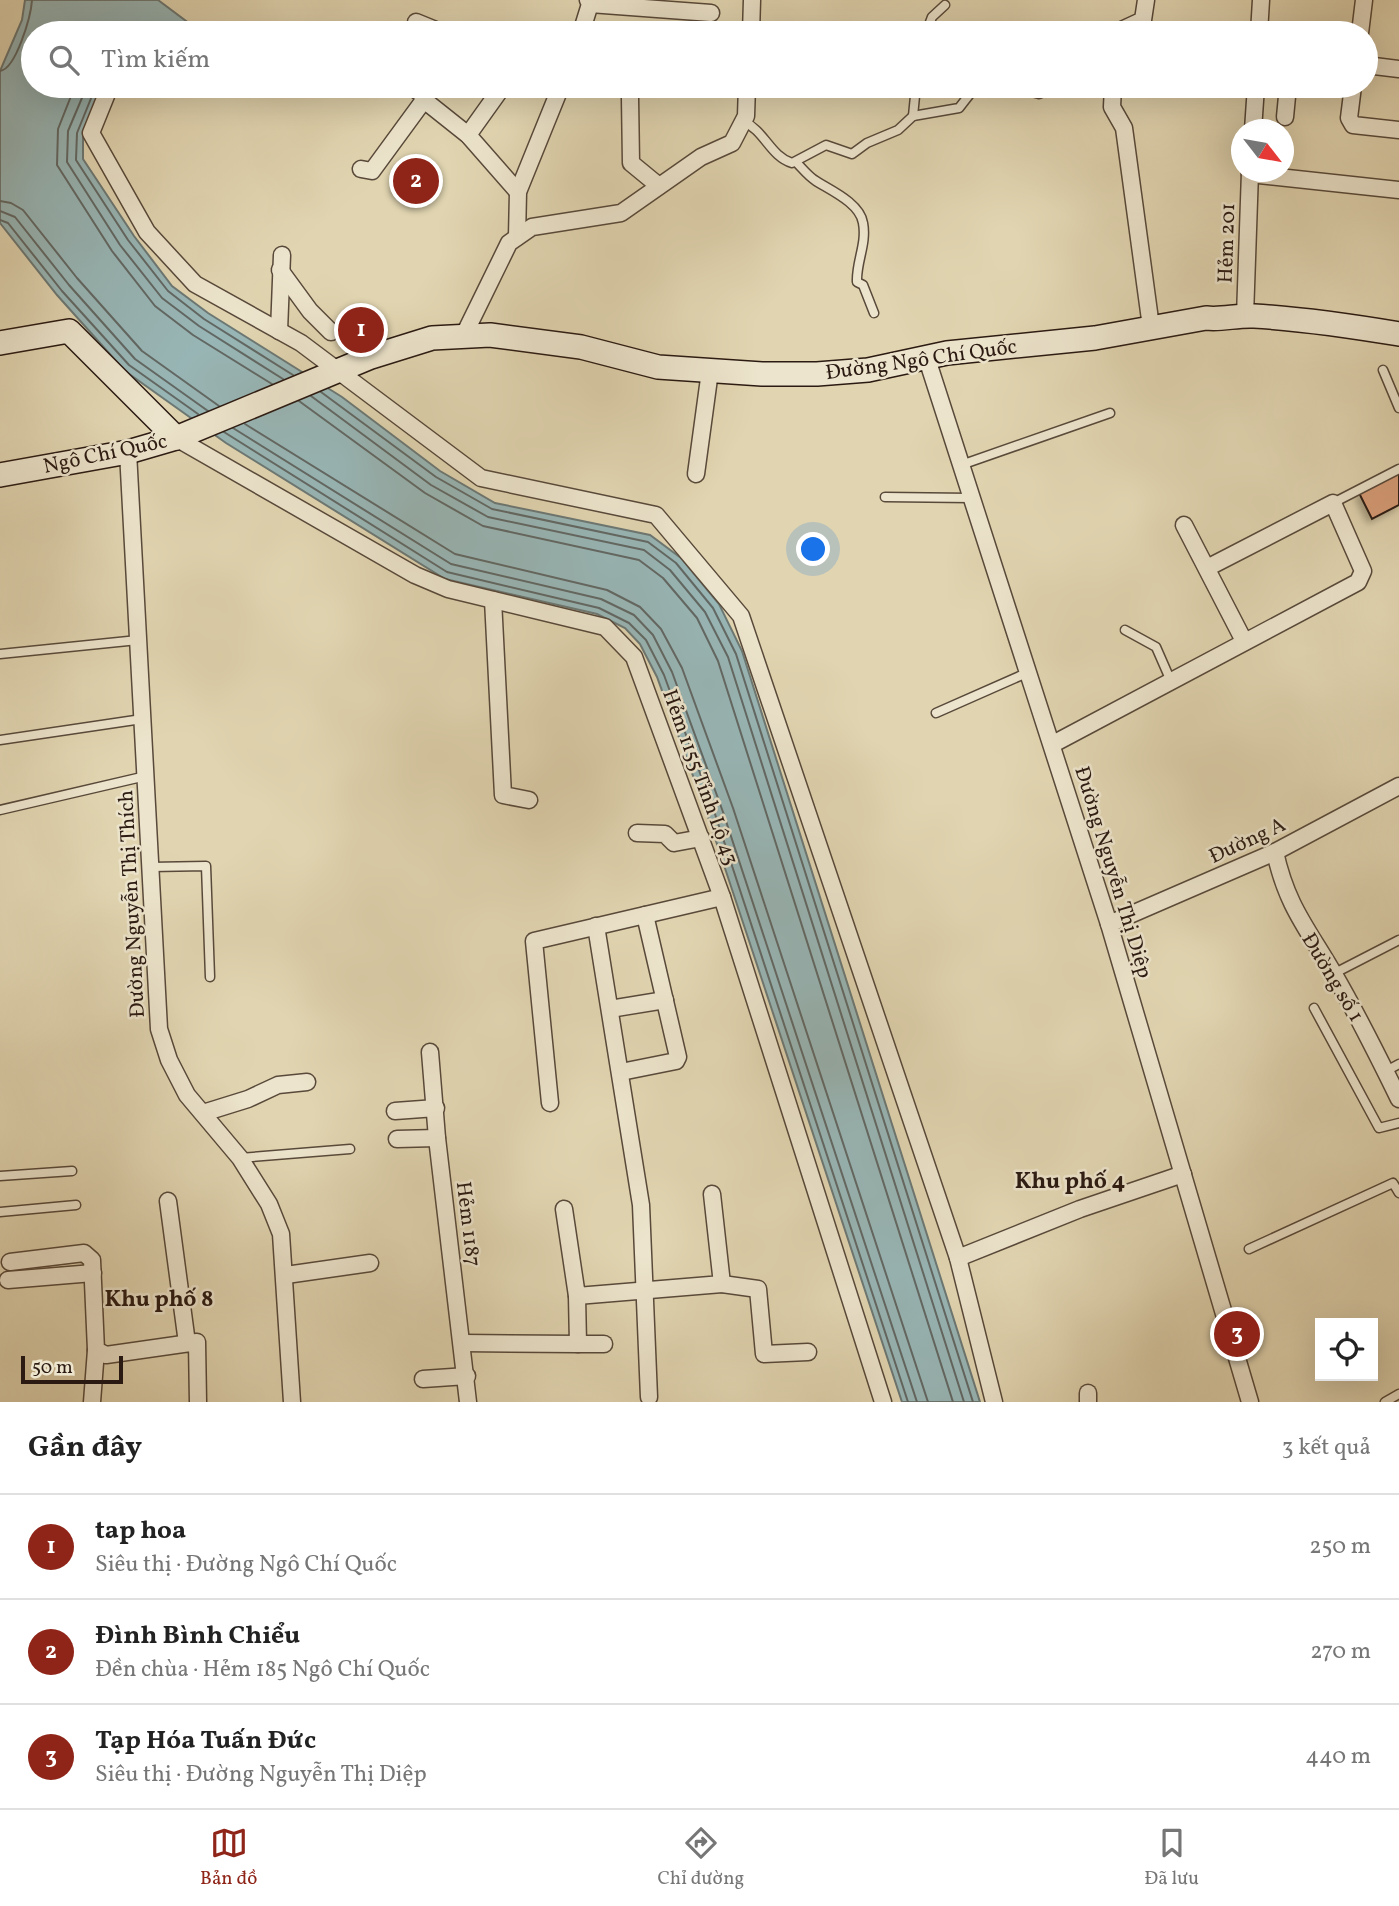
<!DOCTYPE html>
<html lang="vi">
<head>
<meta charset="utf-8">
<style>
  body { margin:0; font-family:Vollkorn,serif; background:#f2f2f2; color:#222 }
  .controls { position:absolute; right:21px; bottom:21px; display:grid; overflow:hidden; border-radius:0px; box-shadow:0 7px 28px #0002 }
  .controls button { width:63px; height:63px; display:grid; place-items:center; padding:0; border:0; border-bottom:2px solid #e0e0e0; background:#fff; color:#222; font:35px sans-serif }
  .compass { position:absolute; left:1231px; top:119px; width:63px; height:63px; border-radius:50%; background:#fff; box-shadow:0 7px 28px #0002; rotate:121deg }
  .scale { position:absolute; left:21px; bottom:18px; width:102px; box-sizing:border-box; padding-left:7px; border:4px solid #2b1a12; border-top:0; font-size:19px; line-height:24px; white-space:nowrap; color:#2b1a12; -webkit-text-stroke:5px #ece4cc; paint-order:stroke }
  .you { position:absolute; left:814px; top:550px; width:24px; height:24px; margin:-18px; border:5px solid #fff; border-radius:50%; background:#1a73e8; box-shadow:0 0 0 10px #1a73e833 }
  .badge { display:grid; place-items:center; width:46px; height:46px; border-radius:50%; background:#8f2418; color:#fff; font-size:23px; font-weight:700 }
  .pin { position:absolute; translate:-50% -50%; border:4px solid #fff; box-shadow:0 2px 7px #0006 }
  .list { margin:0; padding:0; list-style:none }
  h2 { display:flex; justify-content:space-between; align-items:center; height:91px; margin:0; padding:0 28px; font-size:30px }
  h2 small { font-size:23px; font-weight:400; color:#767676 }
  .list li { display:grid; grid-template-columns:46px 1fr auto; gap:21px; align-items:center; box-sizing:border-box; height:105px; padding:0 28px; border-top:2px solid #e0e0e0 }
  .list b { display:block; font-size:26px; white-space:nowrap }
  .list p { margin:0; font-size:23px; white-space:nowrap; color:#767676 }
  .list em { font-size:23px; font-style:normal; color:#767676 }
  .icon { flex:none; width:38px; height:38px; fill:none; stroke:currentColor; stroke-width:2; stroke-linecap:round; stroke-linejoin:round }
  .map { position:relative; flex:none; width:1399px; height:1402px; overflow:hidden }
  .search { position:absolute; background:#fff; box-shadow:0 7px 28px #0002; left:21px; right:21px; top:21px; height:77px; display:flex; align-items:center; gap:18px; box-sizing:border-box; padding:0 24px; border-radius:38px; color:#767676; font-size:26px }
  .sheet { height:406px; background:#fff }
  nav { display:flex; justify-content:space-around; align-items:center; box-sizing:border-box; height:98px; border-top:2px solid #e0e0e0; background:#fff; font-size:19px; color:#767676 }
  nav a { display:grid; justify-items:center; gap:4px }
  nav .on { color:#8f2418 }
  .map>svg:first-child { display:block }
</style>
</head>
<body>
<div class="map">
<svg width="1399" height="1402" viewBox="0 0 1399 1402">
  <defs>
    <filter id="shadow"><feDropShadow dx="-4" dy="4" stdDeviation="3.5" flood-color="#0004"/></filter>
  </defs>
  <rect width="100%" height="100%" fill="#e1d5b1"/>
  <filter id="stains"><feTurbulence type="fractalNoise" baseFrequency=".00286" numOctaves="4"/><feColorMatrix values="0 0 0 0 .2 0 0 0 0 .09 0 0 0 0 .02 0 0 0 .5 -.17"/></filter>
  <radialGradient id="worn" r=".72"><stop offset=".6" stop-color="#630" stop-opacity="0"/><stop offset="1" stop-color="#630" stop-opacity=".3"/></radialGradient>
  <path fill="#98b6b6" stroke="#6c7874" stroke-width="2" d="M25,0H158L190,24L188,33H33V86H104L83,135V159L134,236L172,286L208,313L342,397L440,471L495,503L650,535L681,558L719,604L742,651L980,1402H902L708,817L657,677L640,644L625,628L597,614L445,579L226,443L125,371L57,295L0,223V71L22,20Z"/>
  <g fill="none" stroke-linecap="round" stroke-linejoin="round">
    <g stroke="#626864" stroke-width="2">
      <path d="M0,71C16,69 31,16 32,0"/>
      <path d="M75,86L58,129L57,165L112,251L155,306L193,335L272,384"/>
      <path d="M87,86L68,131L67,162L120,245L162,298L199,326L283,379"/>
      <path d="M96,86L77,133L76,160L128,240L168,291L204,319L293,375"/>
      <path d="M0,201L11,203L23,210L77,278L142,351L219,406"/>
      <path d="M0,211L15,217L69,285L135,359L208,411"/>
      <path d="M0,220L8,223L62,291L129,365L198,414"/>
      <path d="M321,392L436,477L492,509L648,542L676,563L713,608L736,654L973,1402"/>
      <path d="M311,396L431,485L488,517L644,550L670,570L705,612L728,657L964,1402"/>
      <path d="M299,401L425,493L483,526L639,560L663,578L697,618L718,661L953,1402"/>
      <path d="M245,424L455,554L607,590L640,607L661,629L682,668L733,808L928,1402"/>
      <path d="M233,428L451,564L601,599L634,615L653,635L672,672L723,812L917,1402"/>
      <path d="M224,432L447,572L599,608L629,623L646,640L664,675L715,814L908,1402"/>
    </g>
  </g>
  <g fill="#d99e79" stroke="#2b1a12" stroke-width="2" filter="url(#shadow)">
    <path d="M416,159L436,174L416,202L396,188Z"/>
    <path d="M1399,472V505L1372,519L1359,493Z"/>
  </g>
  <g fill="none" stroke-linecap="round" stroke-linejoin="round">
    <defs>
      <g id="lane">
        <path d="M926,33L932,17L945,5"/>
        <path d="M1010,86L1039,94L1057,86"/>
        <path d="M404,87L424,100"/>
        <path d="M913,116L916,86"/>
        <path d="M743,121C765,131 770,156 792,163L826,145L852,154L867,143L898,130L913,116L959,108L973,90L981,86"/>
        <path d="M796,162C802,168 808,176 816,181C830,190 860,203 863,223C867,244 856,262 857,282L863,285L874,313"/>
        <path d="M1383,370L1399,408"/>
        <path d="M961,465L1110,413"/>
        <path d="M885,497L971,498"/>
        <path d="M1333,503L1399,469"/>
        <path d="M1125,630L1156,647L1170,679"/>
        <path d="M0,654L138,640"/>
        <path d="M936,713L1029,672"/>
        <path d="M0,740L142,719"/>
        <path d="M0,810L146,776"/>
        <path d="M151,867L206,866L210,977"/>
        <path d="M1333,974L1399,940"/>
        <path d="M1314,1008L1379,1128L1399,1123"/>
        <path d="M1386,1071L1399,1064"/>
        <path d="M240,1158L350,1149"/>
        <path d="M0,1176L72,1171"/>
        <path d="M0,1212L76,1205"/>
        <path d="M1249,1249L1393,1183L1399,1193"/>
        <path d="M1385,1402L1399,1394"/>
      </g>
      <g id="street">
        <path d="M590,4L711,13"/>
        <path d="M416,22L443,33"/>
        <path d="M581,33L590,4L588,0"/>
        <path d="M751,33L752,0"/>
        <path d="M1115,33L1143,20L1146,0"/>
        <path d="M1259,33L1261,0"/>
        <path d="M1360,33L1364,0"/>
        <path d="M1366,65L1399,69"/>
        <path d="M110,86L91,133L147,232L195,284L301,343L481,478L656,515L741,616L958,1258L994,1402"/>
        <path d="M1113,86L1112,107L1124,128L1151,327"/>
        <path d="M1353,86L1349,118L1353,125L1399,130"/>
        <path d="M630,98L631,163L659,186"/>
        <path d="M1285,117L1288,86"/>
        <path d="M1253,130L1256,86"/>
        <path d="M468,135L503,86"/>
        <path d="M361,169L372,171L424,100L468,135L518,192"/>
        <path d="M1250,174L1399,190"/>
        <path d="M517,237L518,192L561,86"/>
        <path d="M280,270L310,311L331,332"/>
        <path d="M1245,316L1250,172"/>
        <path d="M279,331L282,255"/>
        <path d="M463,337L509,243L532,227L621,213L701,157L732,143L746,116L747,86"/>
        <path d="M927,359L1109,924L1250,1402"/>
        <path d="M176,438L415,575L448,589L605,627L634,657L722,897L883,1402"/>
        <path d="M128,452L159,1029L169,1060L187,1095L240,1158L269,1204L281,1234L292,1402"/>
        <path d="M696,474L710,371"/>
        <path d="M1184,525L1244,641"/>
        <path d="M493,600L503,795L529,800"/>
        <path d="M1053,744L1358,582L1363,571L1333,503L1207,568"/>
        <path d="M637,833L665,834L674,843L701,838"/>
        <path d="M1275,852C1287,907 1308,929 1335,976C1358,1016 1379,1058 1399,1099"/>
        <path d="M1109,924L1275,852L1399,786"/>
        <path d="M596,926L641,1205L649,1397"/>
        <path d="M610,1009L665,1000"/>
        <path d="M430,1052L437,1138L468,1402"/>
        <path d="M621,1072L676,1061L678,1057L645,915"/>
        <path d="M550,1103L534,941L722,897"/>
        <path d="M395,1111L436,1108"/>
        <path d="M203,1113L248,1099L278,1085L307,1082"/>
        <path d="M397,1139L437,1138"/>
        <path d="M168,1201L187,1343"/>
        <path d="M564,1209L577,1296L722,1284L712,1194"/>
        <path d="M958,1258L1080,1209L1183,1174"/>
        <path d="M10,1262L84,1253L92,1260L96,1350L106,1355L197,1342L198,1402"/>
        <path d="M286,1275L370,1263"/>
        <path d="M8,1280L93,1273"/>
        <path d="M722,1284L758,1289L764,1354L808,1352"/>
        <path d="M463,1343L578,1344L577,1296"/>
        <path d="M578,1344H604"/>
        <path d="M423,1379L467,1376"/>
        <path d="M92,1402L96,1350"/>
        <path d="M1088,1402V1393"/>
      </g>
      <g id="secondary">
        <path d="M0,343L69,331L176,438"/>
        <path d="M0,475L128,452L176,438L371,357L432,338L490,335L581,347L658,367L762,374H817L868,370L947,353L1095,338L1206,318C1222,320 1237,315 1254,316C1303,319 1351,326 1399,334"/>
      </g>
    </defs>
    <use href="#lane" stroke="#58493a" stroke-width="11"/>
    <use href="#street" stroke="#58493a" stroke-width="19"/>
    <use href="#secondary" stroke="#2b1a12" stroke-width="26"/>
    <use href="#lane" stroke="#ece4cc" stroke-width="8"/>
    <use href="#street" stroke="#ece4cc" stroke-width="16"/>
    <use href="#secondary" stroke="#ece4cc" stroke-width="23"/>
  </g>
  <g text-anchor="middle" stroke-width="5" stroke-linejoin="round" paint-order="stroke">
    <g font-size="21" fill="#2b1a12" stroke="#ece4cc">
      <text transform="translate(1226 243) rotate(-88)" y="7">Hẻm 201</text>
      <text transform="translate(921 359) rotate(-8)" y="7">Đường Ngô Chí Quốc</text>
      <text transform="translate(105 453) rotate(-12)" y="7">Ngô Chí Quốc</text>
      <text transform="translate(701 777) rotate(70)" y="7">Hẻm 1155 Tỉnh Lộ 43</text>
      <text transform="translate(1247 840) rotate(-25)" y="7">Đường A</text>
      <text transform="translate(1114 872) rotate(73)" y="7">Đường Nguyễn Thị Diệp</text>
      <text transform="translate(131 904) rotate(-93)" y="7">Đường Nguyễn Thị Thích</text>
      <text transform="translate(1333 977) rotate(59)" y="7">Đường số 1</text>
      <text transform="translate(469 1224) rotate(83)" y="7">Hẻm 1187</text>
    </g>
    <g font-size="23" font-weight="bold" fill="#2b1a12" stroke="#ece4cc">
      <text x="1070" y="1188">Khu phố 4</text>
      <text x="159" y="1306">Khu phố 8</text>
    </g>
  </g>
  <rect width="100%" height="100%" filter="url(#stains)"/>
  <rect width="100%" height="100%" fill="url(#worn)"/>
</svg>
<div class="controls">
<button><svg class="icon" aria-label="locate" viewBox="0 0 24 24"><circle cx="12" cy="12" r="6"/><path d="M12 2v4M12 18v4M2 12h4M18 12h4"/></svg></button>
</div>
<svg class="compass" viewBox="-18 -18 36 36"><path d="M0-13l5 13h-10z" fill="#e53935"/><path d="M0 13l5-13h-10z" fill="#767676"/></svg>
<div class="scale">50 m</div>
<div class="you"></div>
<div class="pin badge" style="left:361px;top:330px">1</div>
<div class="pin badge" style="left:416px;top:181px">2</div>
<div class="pin badge" style="left:1237px;top:1334px">3</div>
<div class="search"><svg class="icon" aria-label="search" viewBox="0 0 24 24"><circle cx="10" cy="10" r="6"/><path d="M15 15l6 6"/></svg>Tìm kiếm</div>
</div>
<section class="sheet">
<h2>Gần đây<small>3 kết quả</small></h2>
<ul class="list">
<li><span class="badge">1</span><div><b>tap hoa</b><p>Siêu thị · Đường Ngô Chí Quốc</p></div><em>250 m</em></li>
<li><span class="badge">2</span><div><b>Đình Bình Chiểu</b><p>Đền chùa · Hẻm 185 Ngô Chí Quốc</p></div><em>270 m</em></li>
<li><span class="badge">3</span><div><b>Tạp Hóa Tuấn Đức</b><p>Siêu thị · Đường Nguyễn Thị Diệp</p></div><em>440 m</em></li>
</ul>
</section>
<nav>
<a class="on"><svg class="icon" aria-label="map" viewBox="0 0 24 24"><path d="M3 6l6-2 6 2 6-2v14l-6 2-6-2-6 2zM9 4v14M15 6v14"/></svg>Bản đồ</a>
<a><svg class="icon" aria-label="directions" viewBox="0 0 24 24"><path d="M12 3l9 9-9 9-9-9zM9 14v-3h6M13 9l2 2-2 2"/></svg>Chỉ đường</a>
<a><svg class="icon" aria-label="saved" viewBox="0 0 24 24"><path d="M7 4h10v16l-5-4-5 4z"/></svg>Đã lưu</a>
</nav>
</body>
</html>
